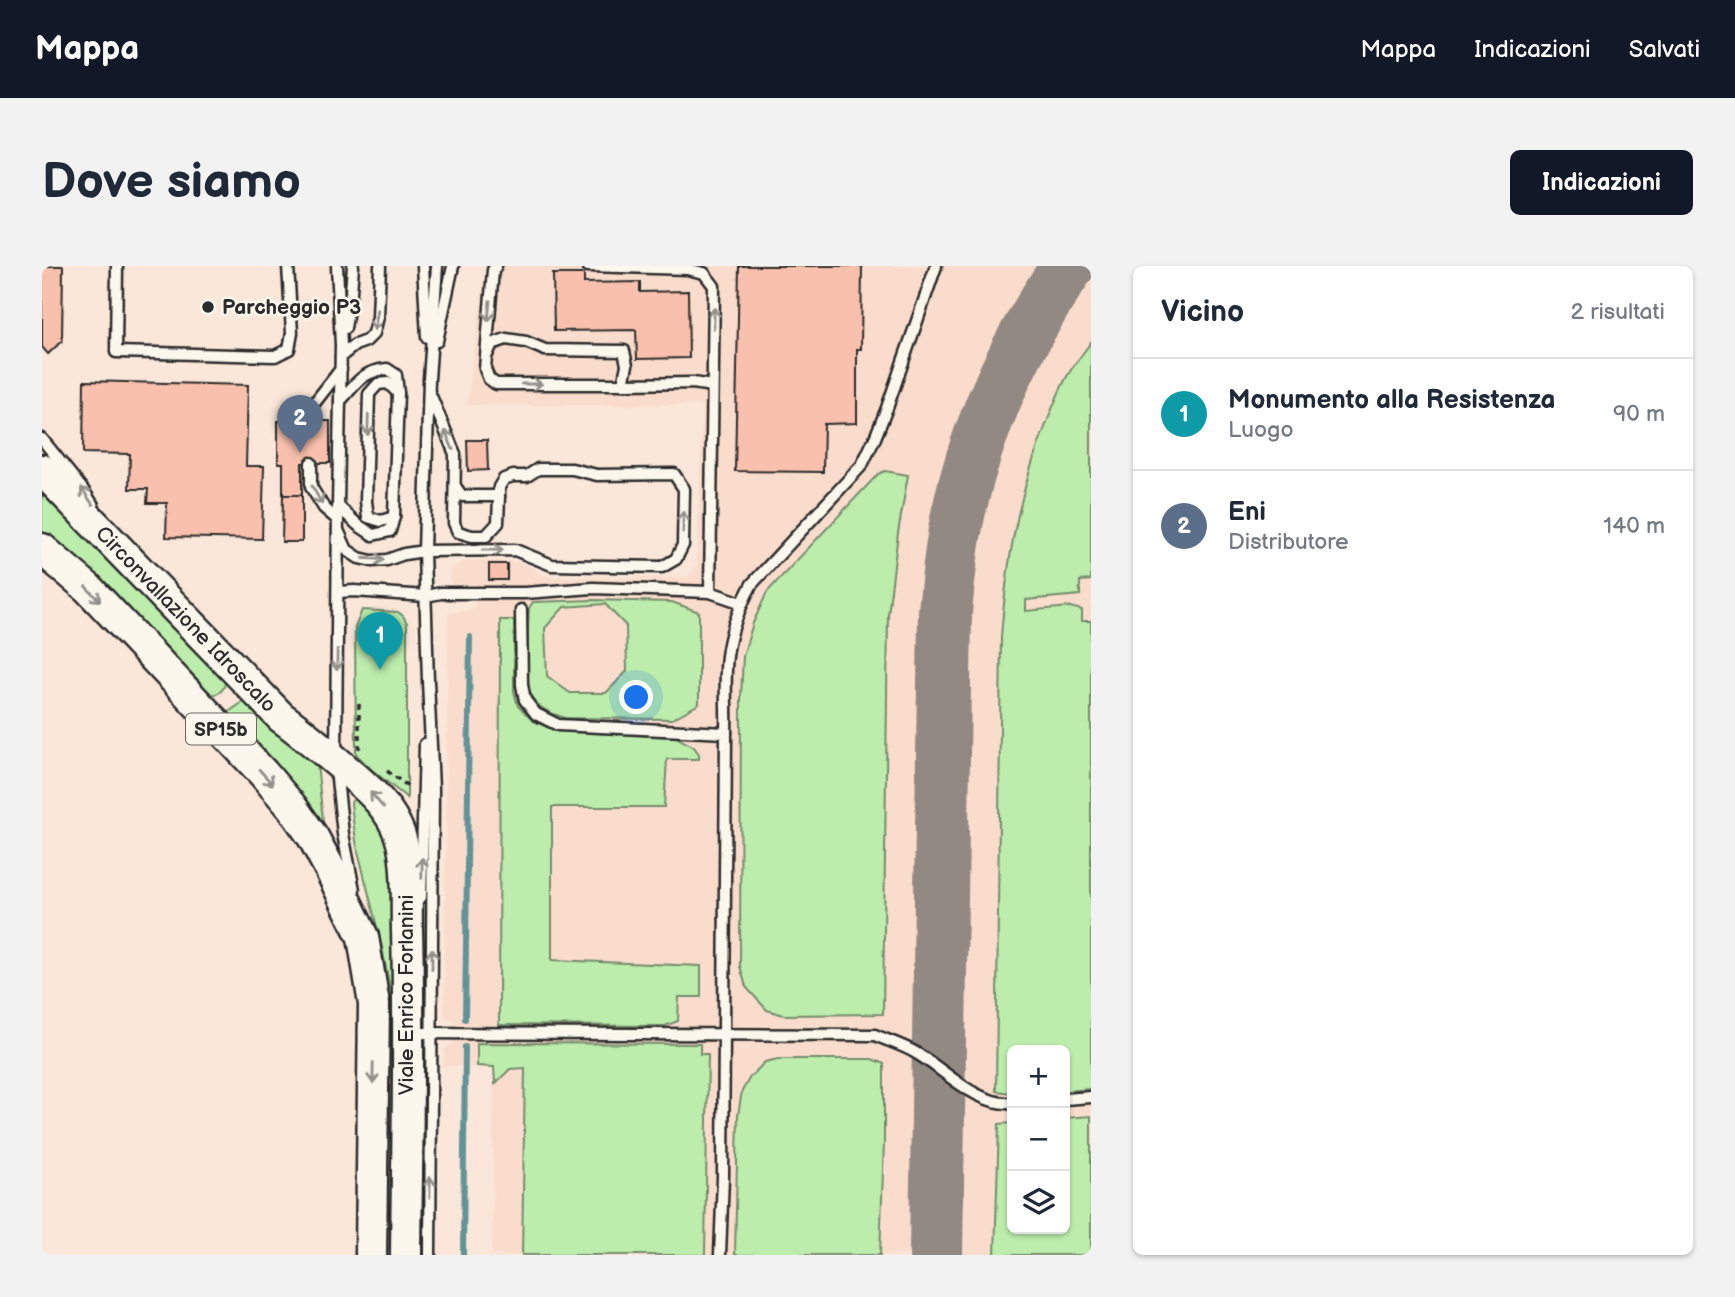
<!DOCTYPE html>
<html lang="it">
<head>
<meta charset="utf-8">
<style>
  body { margin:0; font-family:"Balsamiq Sans",sans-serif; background:#f2f2f3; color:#1f2937 }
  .controls { position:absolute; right:21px; bottom:21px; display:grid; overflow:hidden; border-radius:10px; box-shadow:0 2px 5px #0004 }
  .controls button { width:63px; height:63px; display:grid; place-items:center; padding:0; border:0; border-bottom:2px solid #e0e1e3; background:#fff; color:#1f2937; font:35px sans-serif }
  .you { position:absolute; left:595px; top:432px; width:24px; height:24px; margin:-18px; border:5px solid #fff; border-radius:50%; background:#1a73e8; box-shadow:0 0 0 10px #1a73e833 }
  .badge { display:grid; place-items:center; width:46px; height:46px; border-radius:50%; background:#111827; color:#fff; font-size:23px; font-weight:700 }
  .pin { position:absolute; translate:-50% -58px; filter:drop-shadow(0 2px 4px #0008) }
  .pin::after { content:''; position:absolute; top:37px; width:24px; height:21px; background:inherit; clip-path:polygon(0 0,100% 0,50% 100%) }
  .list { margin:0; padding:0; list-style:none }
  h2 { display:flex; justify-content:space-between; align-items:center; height:91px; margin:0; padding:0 28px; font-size:30px }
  h2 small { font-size:23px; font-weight:400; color:#747a83 }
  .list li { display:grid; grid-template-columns:46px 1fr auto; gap:21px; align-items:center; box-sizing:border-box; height:112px; padding:0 28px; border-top:2px solid #e0e1e3 }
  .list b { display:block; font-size:26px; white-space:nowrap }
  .list p { margin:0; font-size:23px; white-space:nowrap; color:#747a83 }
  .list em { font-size:23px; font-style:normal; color:#747a83 }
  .icon { flex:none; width:38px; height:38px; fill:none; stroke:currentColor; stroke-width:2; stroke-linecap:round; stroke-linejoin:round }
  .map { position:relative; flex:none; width:1049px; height:989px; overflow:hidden; border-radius:10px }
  header { display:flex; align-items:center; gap:42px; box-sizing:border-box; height:98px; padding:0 35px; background:#111827; color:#fff }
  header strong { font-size:33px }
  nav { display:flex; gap:38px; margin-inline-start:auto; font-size:24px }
  .intro { display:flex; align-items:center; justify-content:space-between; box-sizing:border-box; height:168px; padding:0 42px }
  h1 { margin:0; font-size:49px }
  .button { padding:18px 32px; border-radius:10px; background:#111827; color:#fff; font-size:24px; font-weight:700 }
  main { display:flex; gap:42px; padding:0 42px }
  aside { flex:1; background:#fff; border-radius:10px; box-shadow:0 2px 5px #0004 }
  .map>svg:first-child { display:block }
</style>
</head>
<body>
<header>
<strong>Mappa</strong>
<nav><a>Mappa</a><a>Indicazioni</a><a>Salvati</a></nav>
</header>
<div class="intro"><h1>Dove siamo</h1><a class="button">Indicazioni</a></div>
<main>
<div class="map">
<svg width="1049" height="989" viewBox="0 0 1049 989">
  <rect width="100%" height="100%" fill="#fae7d9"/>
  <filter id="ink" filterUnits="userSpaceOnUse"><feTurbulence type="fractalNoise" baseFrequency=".0143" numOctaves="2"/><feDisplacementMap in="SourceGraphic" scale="14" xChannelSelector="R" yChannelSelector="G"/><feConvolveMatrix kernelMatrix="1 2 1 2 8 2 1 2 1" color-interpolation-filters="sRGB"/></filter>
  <g filter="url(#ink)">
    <path fill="#fadccc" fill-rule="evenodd" d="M444,0H1049V989H450L452,801L402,800V784L411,778V755L402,749L406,348L433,343L435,318H409L408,304L421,296L435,294L477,296L489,300L498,308L511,311L646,312L655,298L660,139H425ZM970,784H1023V963H970Z"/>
    <g fill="#bcedac" stroke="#748c6c" stroke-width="2" fill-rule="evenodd">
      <path d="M1049,76V314L1038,315V329L984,334V345L1028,341L1040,344V355H1049V823L1023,825V784H970V827L954,825L959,371C965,293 976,228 1005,156C1011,140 1018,122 1027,107C1034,96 1042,86 1049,76Z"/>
      <path d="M843,205L866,209L856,267L846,349L841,748L742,749L725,744L704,721L698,700L699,431L701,390L711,357L725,326L836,208Z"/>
      <path d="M0,221L183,413C184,423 177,430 167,428L56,312L0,265Z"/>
      <path d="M552,334L630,336L657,346V438L630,453L523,452C511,448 497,443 490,432C482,420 486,359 487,342L491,336ZM563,338L584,360L585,405L564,427H528L505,410L503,362L522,341Z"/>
      <path d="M320,344L356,346L361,350L365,357V532L330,504L314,488L313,362Z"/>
      <path d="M458,354H472V425L476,440L491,455L514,465L634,471L652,481L657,488V493H625L622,541H510V694L659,700V731H637L636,755L623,760L457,759Z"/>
      <path d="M203,431L275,497L282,565L184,448L198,438Z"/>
      <path d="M315,527L345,570L352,611L350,759L347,717L339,677L315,581L311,554L309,537Z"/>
      <path d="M435,777L658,778V788H666L663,989H480L483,802L468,803L453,818L452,801L435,800Z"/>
      <path d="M736,793H830L842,798V875L838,989H693L696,849L700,825L708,811L723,796Z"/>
      <path d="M1049,850V989H953L957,858L970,857V963H1023V852Z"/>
    </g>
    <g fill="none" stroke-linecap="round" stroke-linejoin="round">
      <g stroke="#629396" stroke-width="6">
        <path d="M423,753L428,371"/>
        <path d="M421,989L423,781"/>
      </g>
      <path stroke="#928982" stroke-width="54" d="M894,989L903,346C906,314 909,281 916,249C935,158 974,77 1026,0"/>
    </g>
    <g fill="#f9c1ad" stroke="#2b2b2b" stroke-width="2">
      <path d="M0,0H21L20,75L6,88L0,81Z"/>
      <path d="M697,0H820L819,83H815V157L782,158L781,206L693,205Z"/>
      <path d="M511,8H542V17L598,16V26L646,25L647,92L595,93L594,64L512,65Z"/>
      <path d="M42,115L206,119L204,200H222L220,273L124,271L125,237H105L106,223H87L88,188L41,187Z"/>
      <path d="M236,155H288V197H260V229H241V197H236Z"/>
      <path d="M425,174H445L446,204L426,205Z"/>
      <path d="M241,229H260V276H240Z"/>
      <rect x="447" y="298" width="18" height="16"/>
    </g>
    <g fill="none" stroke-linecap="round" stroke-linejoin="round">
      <defs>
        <g id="service">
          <path d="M75,0L74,86L233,90L247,83L250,67L246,0"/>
          <path d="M381,0L385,71"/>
          <path d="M546,0L645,3L662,7L672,20L668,326"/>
          <path d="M303,62L309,26L311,0"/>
          <path d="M395,75L411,0"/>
          <path d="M299,90L313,79L324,75L332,67L336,51L338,0"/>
          <path d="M444,91L450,78L464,73L484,76L503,84L582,85L585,99L581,118H454L447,113L443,103L451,4L454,0"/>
          <path d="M581,118L651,117L670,120"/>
          <path d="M388,128L413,188L412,257L416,266L430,270H444L456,257L457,230"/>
          <path d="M270,155V140L299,103"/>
          <path d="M0,173L41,224L51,239"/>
          <path d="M269,197V221L282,242L296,254"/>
          <path d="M296,240L316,259L331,269L348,265L352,251L356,127L354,109L345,103C320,105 314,118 298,135"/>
          <path d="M352,251L339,255L326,251L324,235L327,128L336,118L346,117L356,127"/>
          <path d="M296,264L305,284L317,292L330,295L345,294L362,288L382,285L473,284L510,299L620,301L634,293L641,279L642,223L632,208L555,209L530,203H496L485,210H471L462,213L457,221V230H420L413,220"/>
          <path d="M296,326L312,325L384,330L399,327H483L551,322L668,326L700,337"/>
          <path d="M479,344L480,419L483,434L494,448L516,459L684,467L681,911L678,989"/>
          <path d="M684,467C685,443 682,414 685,390C688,365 698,340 710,318L820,199L833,172L845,142L894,0"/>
          <path d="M294,489L296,240L299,79L295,0"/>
          <path d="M294,504L301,568L312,624"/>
          <path d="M379,631L383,478"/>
          <path d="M370,767L833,769C846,775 861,779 874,787C902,803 935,840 970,837"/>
          <path d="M1023,833L1049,831"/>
          <path d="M388,989L391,523L386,415L382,285L387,113L395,0"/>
        </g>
        <g id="primary">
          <path d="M0,204L239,451C261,467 281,484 301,501C321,518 343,536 354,560C368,587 364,634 365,665C368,773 365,881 364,989"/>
          <path d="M0,283L46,322L221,507L250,541L271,571L288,603L321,671L332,738L329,989"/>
        </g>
      </defs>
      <use href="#service" stroke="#2b2b2b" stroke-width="15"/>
      <use href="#primary" stroke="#2b2b2b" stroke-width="35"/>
      <g stroke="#2b2b2b" stroke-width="3.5" stroke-dasharray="5 5" stroke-linecap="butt">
        <path d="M317,483V437"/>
        <path d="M345,505L367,521"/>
      </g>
      <use href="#service" stroke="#fbf7ec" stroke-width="10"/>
      <use href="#primary" stroke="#fbf7ec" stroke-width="30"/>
    </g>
    <defs><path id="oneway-shaft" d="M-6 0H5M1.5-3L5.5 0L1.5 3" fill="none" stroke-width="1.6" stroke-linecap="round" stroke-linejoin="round" transform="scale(1.75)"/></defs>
    <g stroke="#93918c">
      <use href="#oneway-shaft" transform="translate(447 45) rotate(95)"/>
      <use href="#oneway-shaft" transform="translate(672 52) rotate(-89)"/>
      <use href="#oneway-shaft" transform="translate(334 54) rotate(100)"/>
      <use href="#oneway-shaft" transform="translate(490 118)"/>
      <use href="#oneway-shaft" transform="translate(326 159) rotate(92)"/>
      <use href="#oneway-shaft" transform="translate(407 174) rotate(-113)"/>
      <use href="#oneway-shaft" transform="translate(275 229) rotate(61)"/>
      <use href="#oneway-shaft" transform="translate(45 230) rotate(-124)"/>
      <use href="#oneway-shaft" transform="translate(641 256) rotate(-90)"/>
      <use href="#oneway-shaft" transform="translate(451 284)"/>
      <use href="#oneway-shaft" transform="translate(332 293) rotate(4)"/>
      <use href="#oneway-shaft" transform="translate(51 328) rotate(45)"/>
      <use href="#oneway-shaft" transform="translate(295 394) rotate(91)"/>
      <use href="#oneway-shaft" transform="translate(224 511) rotate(48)"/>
      <use href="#oneway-shaft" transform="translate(335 534) rotate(-130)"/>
      <use href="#oneway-shaft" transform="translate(380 602) rotate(-89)"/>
      <use href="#oneway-shaft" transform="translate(390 693) rotate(-90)"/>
      <use href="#oneway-shaft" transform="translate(331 807) rotate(91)"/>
      <use href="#oneway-shaft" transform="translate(388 921) rotate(-89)"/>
    </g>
  </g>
  <circle fill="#2b2b2b" stroke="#fbf7ec" stroke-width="2.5" cx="166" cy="41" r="7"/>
  <g text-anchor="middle" stroke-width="5" stroke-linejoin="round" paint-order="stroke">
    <rect fill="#fbf7ec" stroke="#696865" stroke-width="2" x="144" y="447.5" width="70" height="31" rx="5"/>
    <g font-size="19" font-weight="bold" fill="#2b2b2b">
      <text x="179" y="470">SP15b</text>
    </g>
    <g font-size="21" font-weight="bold" fill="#2b2b2b" stroke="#fbf7ec" text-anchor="start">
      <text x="180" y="48">Parcheggio P3</text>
    </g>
    <g font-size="21" fill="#2b2b2b" stroke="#fbf7ec">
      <text transform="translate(144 353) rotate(46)" y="7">Circonvallazione Idroscalo</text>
      <text transform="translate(364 729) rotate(-90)" y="7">Viale Enrico Forlanini</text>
    </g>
  </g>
</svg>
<div class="controls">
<button>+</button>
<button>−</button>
<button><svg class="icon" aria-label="layers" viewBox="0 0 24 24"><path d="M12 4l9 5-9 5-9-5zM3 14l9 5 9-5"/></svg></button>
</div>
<div class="you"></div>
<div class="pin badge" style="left:338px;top:404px;background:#0f9aa8">1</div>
<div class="pin badge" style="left:258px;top:187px;background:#5c6f8a">2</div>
</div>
<aside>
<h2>Vicino<small>2 risultati</small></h2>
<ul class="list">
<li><span class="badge" style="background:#0f9aa8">1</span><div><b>Monumento alla Resistenza</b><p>Luogo</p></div><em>90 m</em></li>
<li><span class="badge" style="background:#5c6f8a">2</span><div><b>Eni</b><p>Distributore</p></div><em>140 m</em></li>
</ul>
</aside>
</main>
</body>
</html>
